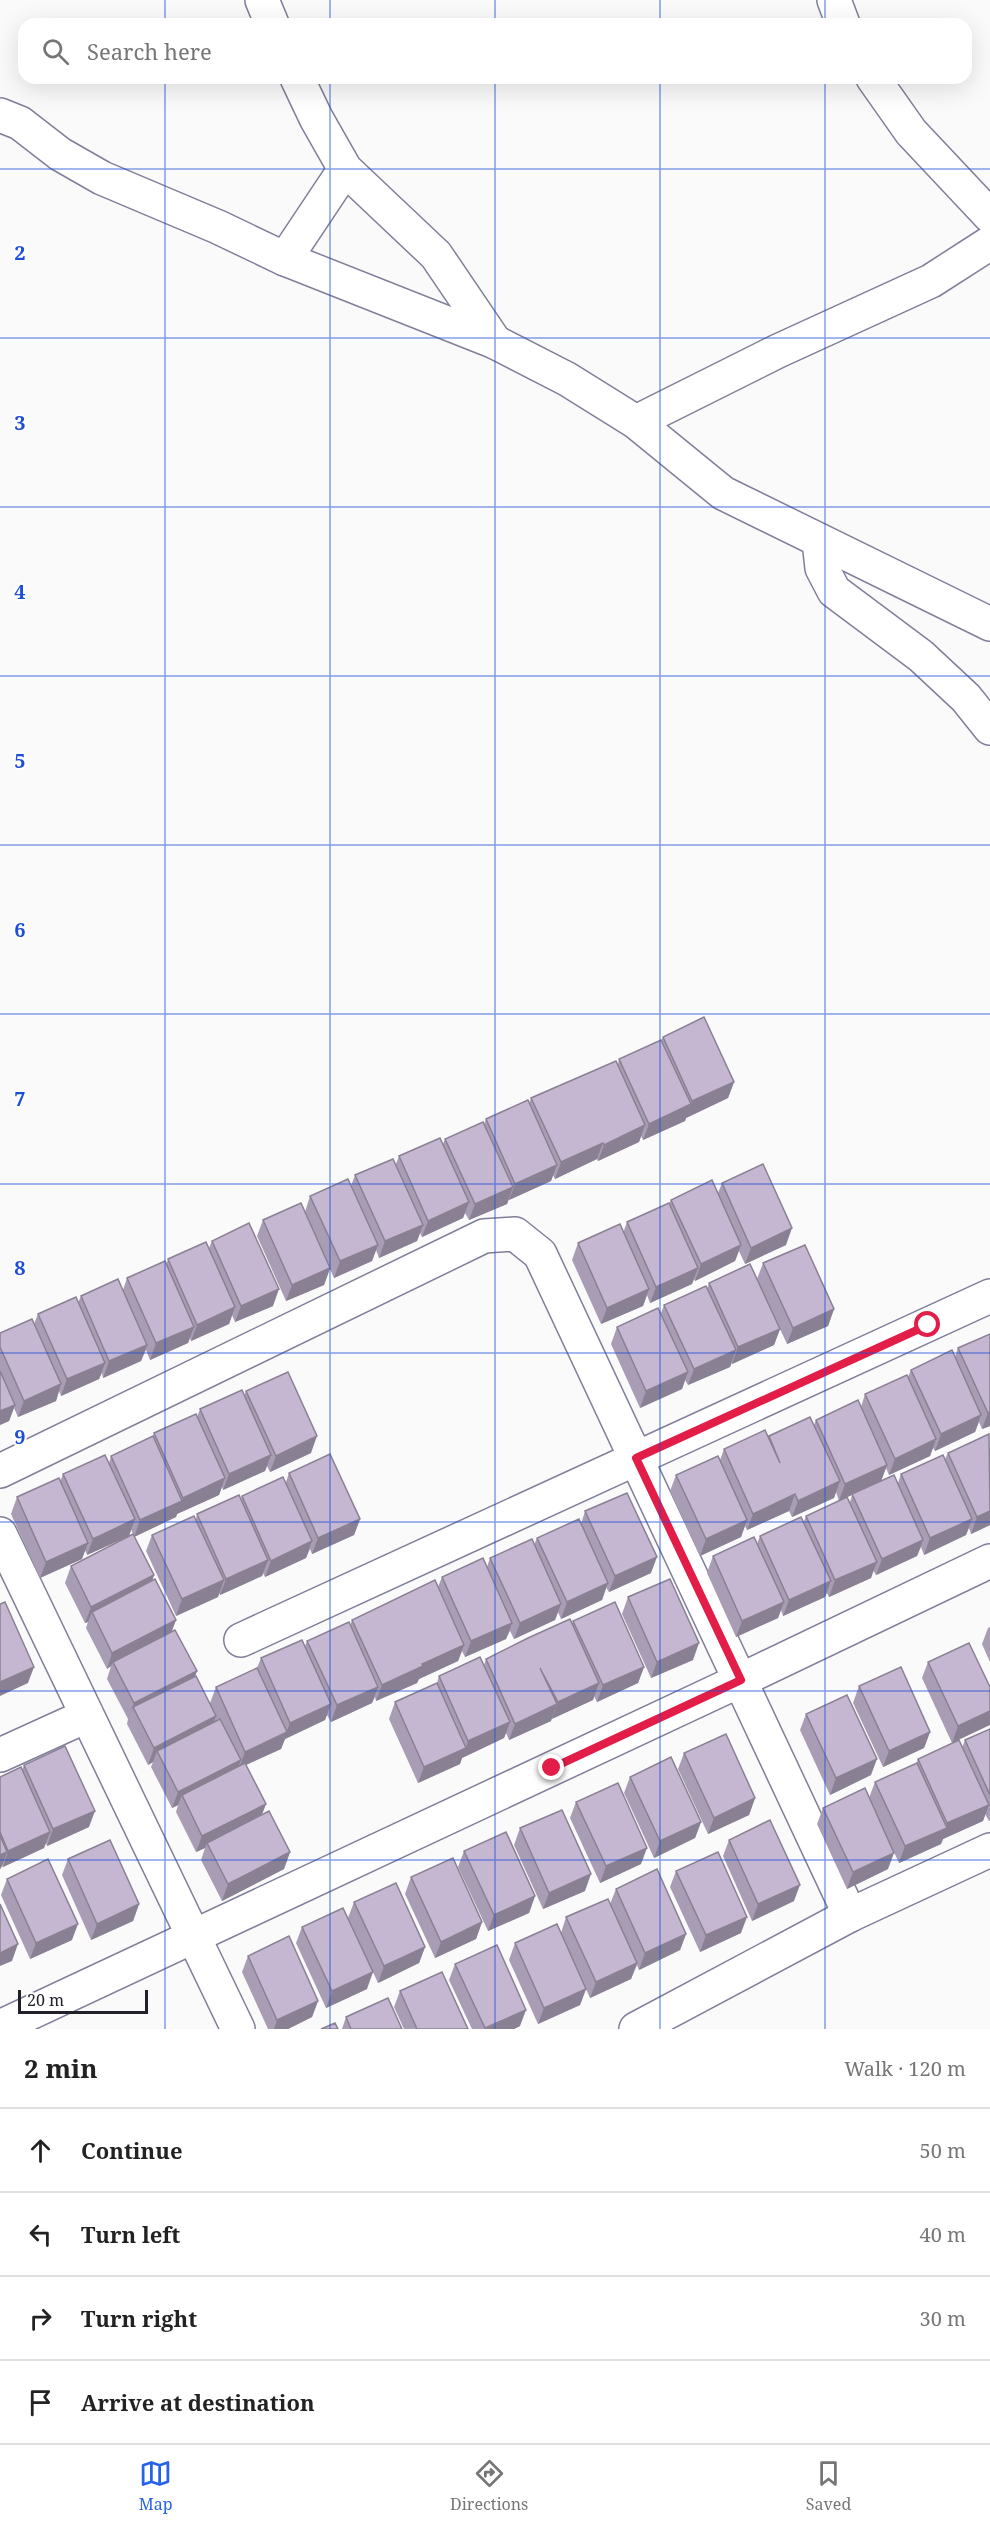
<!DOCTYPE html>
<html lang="en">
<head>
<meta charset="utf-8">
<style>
  body { margin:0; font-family:"Noto Serif",serif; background:#f2f2f2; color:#222 }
  .scale { position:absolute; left:18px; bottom:15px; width:130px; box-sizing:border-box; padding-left:6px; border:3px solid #20202a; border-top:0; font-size:16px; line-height:21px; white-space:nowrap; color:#20202a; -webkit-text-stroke:4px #fff; paint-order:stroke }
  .stop { position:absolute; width:18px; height:18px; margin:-14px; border:4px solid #e11d48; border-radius:50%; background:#fff }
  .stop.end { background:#e11d48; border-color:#fff; box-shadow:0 2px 6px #0008 }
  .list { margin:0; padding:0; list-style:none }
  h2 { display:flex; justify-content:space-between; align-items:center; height:78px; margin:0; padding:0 24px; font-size:26px }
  h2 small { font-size:20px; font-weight:400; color:#767676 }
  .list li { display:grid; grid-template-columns:39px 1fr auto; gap:18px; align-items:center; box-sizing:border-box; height:84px; padding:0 24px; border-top:2px solid #e0e0e0 }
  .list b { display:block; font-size:22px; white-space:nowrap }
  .list em { font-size:20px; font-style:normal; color:#767676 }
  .icon { flex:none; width:33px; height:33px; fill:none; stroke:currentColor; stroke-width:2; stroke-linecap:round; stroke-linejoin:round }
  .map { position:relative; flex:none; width:990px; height:2029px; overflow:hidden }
  .search { position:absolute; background:#fff; box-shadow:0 6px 24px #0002; left:18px; right:18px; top:18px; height:66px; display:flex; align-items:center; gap:15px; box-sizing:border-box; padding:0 21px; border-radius:18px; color:#767676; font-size:22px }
  .sheet { height:414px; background:#fff }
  nav { display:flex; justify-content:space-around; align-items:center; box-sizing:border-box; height:84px; border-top:2px solid #e0e0e0; background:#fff; font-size:16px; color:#767676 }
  nav a { display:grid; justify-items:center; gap:3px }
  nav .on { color:#2563eb }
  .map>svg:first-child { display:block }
</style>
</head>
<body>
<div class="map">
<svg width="990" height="2029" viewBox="0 0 990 2029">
  <rect width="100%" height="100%" fill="#fafafa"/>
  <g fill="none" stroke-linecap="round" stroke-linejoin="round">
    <defs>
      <g id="minor">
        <path d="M262,0L272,24"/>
        <path d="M834,0L843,24"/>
        <path d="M297,78L316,118L345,169L436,255L495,342"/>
        <path d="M873,78L911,132L990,216"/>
        <path d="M0,115L20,123L60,154L102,178L218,227L285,259L495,342L567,379L636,422L723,493L990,624"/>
        <path d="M285,259L345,169"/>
        <path d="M636,422L778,351L931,281L990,243"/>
        <path d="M819,541L822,568L834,591L921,656L966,698L990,728"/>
        <path d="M0,1471L484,1236L515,1234L540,1254L850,1915"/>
        <path d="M0,1534L238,2029"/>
        <path d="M241,1640L990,1296"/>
        <path d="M0,1755L86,1716"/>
        <path d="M0,2027L741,1680L990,1561"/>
        <path d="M636,2029L850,1915L990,1850"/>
      </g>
    </defs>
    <use href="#minor" stroke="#7f7f9a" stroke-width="36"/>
    <use href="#minor" stroke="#fff" stroke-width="33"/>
  </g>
  <g fill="#a99db5">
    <path d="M663,1037L734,1082L728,1098L686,1118L685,1121L643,1140L641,1136L639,1142L598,1161L597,1159L555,1179L553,1175L551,1181L509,1200V1199L507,1204L469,1220L465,1213L463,1218L422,1237L420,1233L417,1241L379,1258L376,1250L372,1261L334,1278L330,1269L324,1285L286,1301L257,1236L263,1220L305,1212L310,1196L351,1186L355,1175L396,1164L399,1156L443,1144L445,1139L484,1124L486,1119L529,1104L531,1098L618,1064L619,1059L661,1041Z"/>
    <path d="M722,1183L786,1245L745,1264L739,1251L735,1261L695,1281L694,1279L692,1284L650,1303L647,1295L643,1306L601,1324L572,1260L578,1243L623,1233L627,1222L669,1204L671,1200L718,1193Z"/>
    <path d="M212,1241L273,1306L235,1322L232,1315L229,1324L191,1341L190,1338L188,1343L150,1360L146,1350L141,1361L103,1378L102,1373L99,1379L61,1396L59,1391L56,1401L18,1417L14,1408L9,1421L0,1425V1333L34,1324L38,1314L78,1303L81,1296L123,1290L127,1278L166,1265L168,1259L209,1248Z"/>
    <path d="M763,1263L834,1309L828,1326L787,1344L780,1329L774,1345L732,1364V1362L730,1367L688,1385L685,1380L682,1389L640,1408L611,1344L617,1327L661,1313L664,1305L707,1289L709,1283L757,1279Z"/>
    <path d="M990,1334V1426L982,1429L979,1422L975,1432L935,1451L933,1448L930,1456L889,1475L886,1468L881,1481L898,1483L901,1474L945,1459L948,1453L990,1525L971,1534L969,1528L966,1535L924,1555L921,1547L917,1556L876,1575L873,1570L871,1578L829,1597L827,1593L825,1597L783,1616L781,1610L778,1618L736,1637L707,1573L713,1556L757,1544L760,1536L804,1521L806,1516L850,1502L852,1495L839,1501L836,1492L834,1498L792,1517L789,1511L747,1530L745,1526L741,1537L700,1556L670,1491L676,1475L720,1460L724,1449L768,1438L769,1436L814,1425L816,1420L861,1407L865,1394L908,1377L911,1370L955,1357L958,1348Z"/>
    <path d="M246,1391L311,1453L270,1472L267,1466L265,1471L223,1490L222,1487L219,1495L177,1514L176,1517L134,1537L131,1529L129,1536L87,1555L85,1550L82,1559L40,1578L11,1514L17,1497L60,1482L63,1474L109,1463L111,1456L153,1436L154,1433L197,1417L200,1409L244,1396Z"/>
    <path d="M289,1473L360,1519L354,1535L312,1554L310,1549L306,1558L265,1577L263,1573L262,1576L220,1595L219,1593L218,1597L176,1616L146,1551L152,1535L196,1519L197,1514L241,1499L242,1496L286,1482Z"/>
    <path d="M585,1511L651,1573L609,1592L606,1587L602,1600L561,1619L558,1612L555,1620L514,1639L510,1631L506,1639L465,1657L462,1651L458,1661L419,1679L417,1683L376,1701L375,1697L372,1703L331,1722L327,1715L325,1720L285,1739L281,1749L246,1765L266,1804L261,1815L290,1852L284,1869L222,1901L201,1860L205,1848L196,1852L176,1812L178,1805L172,1808L151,1767L153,1762L148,1765L127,1724L128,1719L107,1679L111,1666L107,1669L86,1628L88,1622L85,1623L65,1583L71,1566L154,1575L152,1581L176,1620L171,1632L197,1671L195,1676L210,1703L216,1687L257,1668L261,1658L305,1646L307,1641L350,1626L352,1620L438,1587L442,1577L487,1567L490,1558L534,1545L537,1538L581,1524Z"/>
    <path d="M628,1597L693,1660L651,1678L622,1614Z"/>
    <path d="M573,1621L644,1667L638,1683L597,1702L594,1696L593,1700L551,1719V1721L509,1740L506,1733L504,1738L462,1758L460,1764L418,1783L389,1719L395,1702L437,1683L439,1676L484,1665L486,1659L572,1624Z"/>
    <path d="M990,1627V1662L982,1644L988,1628Z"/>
    <path d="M928,1662L990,1687L952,1743L922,1678Z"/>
    <path d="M859,1686L930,1732L924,1748L883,1767L853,1703Z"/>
    <path d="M806,1714L871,1775L830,1795L800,1730Z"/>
    <path d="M990,1729V1821H989L985,1814L983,1821L943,1839L941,1844L899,1863L887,1837L888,1869L847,1889L817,1824L823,1808L869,1798L875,1782L916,1764L918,1759L962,1748L965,1740Z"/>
    <path d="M684,1753L755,1798L749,1815L708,1834L678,1769Z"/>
    <path d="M24,1765L89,1827L47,1846L46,1843L44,1848L3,1867L2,1866L0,1869V1777L22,1770Z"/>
    <path d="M630,1777L701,1822L695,1838L654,1858L624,1793Z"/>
    <path d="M576,1802L641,1864L600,1883L570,1818Z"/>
    <path d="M520,1828L585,1891L543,1909L514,1845Z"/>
    <path d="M729,1840L794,1901L752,1921L723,1856Z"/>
    <path d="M464,1851L535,1896L529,1913L488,1931L458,1867Z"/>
    <path d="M68,1859L139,1904L133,1921L91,1940L62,1875Z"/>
    <path d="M676,1871L741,1933L700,1952L670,1887Z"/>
    <path d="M411,1877L482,1922L476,1939L435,1958L405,1894Z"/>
    <path d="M7,1879L72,1940L30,1959L1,1895Z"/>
    <path d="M616,1889L686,1934L680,1950L639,1970L637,1965L631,1979L590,1998L586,1989L580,2005L538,2024L509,1960L515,1943L561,1933L566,1917L610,1904Z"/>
    <path d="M354,1902L425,1947L419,1963L378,1983L348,1918Z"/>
    <path d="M302,1927L367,1989L326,2008L296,1943Z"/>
    <path d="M248,1956L318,2001L312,2017L288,2029H268L242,1972Z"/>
    <path d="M455,1964L520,2026L514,2029H472L449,1980Z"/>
    <path d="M400,1991L468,2029H404L394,2007Z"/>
    <path d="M346,2017L402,2029H342Z"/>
  </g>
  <g fill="#8a8093">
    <path d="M734,1082L728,1098L686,1118L685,1121L643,1140L649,1124L691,1104L692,1101Z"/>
    <path d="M645,1125L639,1142L598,1161L604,1145Z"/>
    <path d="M603,1143L597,1159L555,1179L561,1162Z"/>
    <path d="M557,1165L551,1181L509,1200L515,1184Z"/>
    <path d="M513,1187L507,1204L469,1220L475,1204Z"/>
    <path d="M469,1202L463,1218L422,1237L428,1221Z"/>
    <path d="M423,1225L417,1241L379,1258L385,1241Z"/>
    <path d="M792,1228L786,1245L745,1264L751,1248Z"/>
    <path d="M378,1245L372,1261L334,1278L340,1261Z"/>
    <path d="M741,1245L735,1261L695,1281L701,1264Z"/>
    <path d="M330,1268L324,1285L286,1301L292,1285Z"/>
    <path d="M698,1268L692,1284L650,1303L656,1287Z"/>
    <path d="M279,1289L273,1306L235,1322L241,1306Z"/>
    <path d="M649,1289L643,1306L601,1324L607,1308Z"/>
    <path d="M235,1307L229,1324L191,1341L197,1325Z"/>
    <path d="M834,1309L828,1326L787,1344L793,1328Z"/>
    <path d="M194,1327L188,1343L150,1360L156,1343Z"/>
    <path d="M780,1329L774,1345L732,1364L738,1347Z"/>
    <path d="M147,1345L141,1361L103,1378L109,1361Z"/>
    <path d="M736,1350L730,1367L688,1385L694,1369Z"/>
    <path d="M105,1363L99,1379L61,1396L67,1379Z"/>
    <path d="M688,1372L682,1389L640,1408L646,1391Z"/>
    <path d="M61,1384L56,1401L18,1417L24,1401Z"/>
    <path d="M15,1405L9,1421L0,1425V1411Z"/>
    <path d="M990,1412V1426L982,1429L988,1413Z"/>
    <path d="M981,1415L975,1432L935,1451L941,1434Z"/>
    <path d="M317,1436L311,1453L270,1472L276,1456Z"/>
    <path d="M936,1439L930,1456L889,1475L895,1459Z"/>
    <path d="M271,1455L265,1471L223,1490L229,1474Z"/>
    <path d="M887,1465L881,1481L839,1501L845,1484Z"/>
    <path d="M225,1478L219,1495L177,1514L176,1517L134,1537L140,1520L182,1501L183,1498Z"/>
    <path d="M840,1481L834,1498L792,1517L798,1501Z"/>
    <path d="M795,1494L789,1511L747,1530L753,1514Z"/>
    <path d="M990,1511V1525L971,1534L977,1517Z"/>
    <path d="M135,1519L129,1536L87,1555L93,1539Z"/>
    <path d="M360,1519L354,1535L312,1554L318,1538Z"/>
    <path d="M972,1519L966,1535L924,1555L930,1538Z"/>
    <path d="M747,1520L741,1537L700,1556L706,1539Z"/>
    <path d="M923,1540L917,1556L876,1575L882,1559Z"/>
    <path d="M312,1541L306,1558L265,1577L271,1561Z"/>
    <path d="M88,1543L82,1559L40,1578L46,1562Z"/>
    <path d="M657,1557L651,1573L609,1592L615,1576Z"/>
    <path d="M268,1560L262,1576L220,1595L226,1579Z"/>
    <path d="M877,1562L871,1578L829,1597L835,1580Z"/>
    <path d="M154,1575L148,1592L92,1612L88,1622L85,1623L91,1607Z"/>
    <path d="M224,1580L218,1597L176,1616L182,1599Z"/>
    <path d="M831,1581L825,1597L783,1616L789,1600Z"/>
    <path d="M608,1583L602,1600L561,1619L567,1602Z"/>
    <path d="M784,1602L778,1618L736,1637L742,1621Z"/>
    <path d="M561,1604L555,1620L514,1639L520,1623Z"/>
    <path d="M176,1620L170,1636L113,1662L111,1666L107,1669L112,1653Z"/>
    <path d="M512,1623L506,1639L465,1657L471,1641Z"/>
    <path d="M699,1643L693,1660L651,1678L657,1662Z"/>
    <path d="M464,1645L458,1661L419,1679L417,1683L376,1701L382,1685L422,1664Z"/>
    <path d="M34,1667L28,1683L0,1696V1682Z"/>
    <path d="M644,1667L638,1683L597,1702L603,1685Z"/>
    <path d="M197,1671L191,1687L133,1707L128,1720L134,1703Z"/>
    <path d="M599,1683L593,1700L552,1719L558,1702Z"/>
    <path d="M378,1687L372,1703L331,1722L337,1705Z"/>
    <path d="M331,1704L325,1720L285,1739L281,1749L239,1768L245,1752L286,1733L290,1723Z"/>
    <path d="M557,1704L551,1721L509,1740L515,1724Z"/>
    <path d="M990,1711V1725L952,1743L958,1726Z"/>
    <path d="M216,1716L210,1732L157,1751L153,1762L148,1765L154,1748Z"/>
    <path d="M510,1722L504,1738L462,1758L460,1764L418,1783L424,1767L466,1748L468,1741Z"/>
    <path d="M930,1732L924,1748L883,1767L889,1751Z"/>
    <path d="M877,1759L871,1775L830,1795L836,1778Z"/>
    <path d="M241,1760L235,1776L182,1795L178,1805L172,1808L178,1792Z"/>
    <path d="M755,1798L749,1815L708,1834L714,1818Z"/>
    <path d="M266,1804L260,1820L207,1843L205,1848L196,1852L202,1836Z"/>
    <path d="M989,1805L983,1821L943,1839L941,1844L899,1863L905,1846L945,1829L947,1823Z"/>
    <path d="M95,1811L89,1827L47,1846L53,1829Z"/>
    <path d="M701,1822L695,1838L654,1858L660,1841Z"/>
    <path d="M50,1832L44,1848L3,1867L8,1851Z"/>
    <path d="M647,1848L641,1864L600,1883L606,1866Z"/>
    <path d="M7,1852L1,1868L0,1869V1855Z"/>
    <path d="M290,1852L284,1869L222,1901L228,1884Z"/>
    <path d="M894,1853L888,1869L847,1889L853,1872Z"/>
    <path d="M591,1874L585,1891L543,1909L549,1893Z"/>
    <path d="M800,1885L794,1901L752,1921L758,1904Z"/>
    <path d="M535,1896L529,1913L488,1931L494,1915Z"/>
    <path d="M139,1904L133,1921L91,1940L97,1924Z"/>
    <path d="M747,1917L741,1933L700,1952L706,1935Z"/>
    <path d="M482,1922L476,1939L435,1958L441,1942Z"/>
    <path d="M78,1924L72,1940L30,1959L36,1943Z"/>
    <path d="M686,1934L680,1950L639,1970L645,1953Z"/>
    <path d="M18,1944L12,1961L0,1966V1953Z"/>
    <path d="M425,1947L419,1963L378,1983L384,1966Z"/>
    <path d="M637,1963L631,1979L590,1998L596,1982Z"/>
    <path d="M373,1972L367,1989L326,2008L332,1991Z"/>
    <path d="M586,1989L580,2005L538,2024L544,2008Z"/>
    <path d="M318,2001L312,2017L288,2029H274L277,2020Z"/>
    <path d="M526,2010L520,2026L514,2029H485Z"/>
  </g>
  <g fill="#c5b7d2" stroke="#8a8093" stroke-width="1.5">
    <path d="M704,1017L734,1082L692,1101L663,1037Z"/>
    <path d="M661,1040L691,1104L649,1124L619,1059Z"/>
    <path d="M616,1061L645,1125L604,1145L603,1143L561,1162L531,1098Z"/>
    <path d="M528,1100L557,1165L515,1184L486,1119Z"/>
    <path d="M483,1122L513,1187L475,1204L445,1139Z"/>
    <path d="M440,1138L469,1202L428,1221L399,1156Z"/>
    <path d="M393,1159L423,1225L385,1241L355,1175Z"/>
    <path d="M763,1164L792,1228L751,1248L722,1183Z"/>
    <path d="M348,1179L378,1245L340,1261L310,1196Z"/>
    <path d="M712,1180L741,1245L701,1264L671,1200Z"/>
    <path d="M301,1203L330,1268L292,1285L263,1220Z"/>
    <path d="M669,1203L698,1268L656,1287L627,1222Z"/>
    <path d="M249,1223L279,1289L241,1306L212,1241Z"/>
    <path d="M620,1224L649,1289L607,1308L578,1243Z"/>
    <path d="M206,1242L235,1307L197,1325L168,1259Z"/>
    <path d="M805,1245L834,1309L793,1328L763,1263Z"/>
    <path d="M165,1261L194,1327L156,1343L127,1278Z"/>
    <path d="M750,1264L780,1329L738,1347L709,1283Z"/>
    <path d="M118,1279L147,1345L109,1361L81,1296Z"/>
    <path d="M706,1286L736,1350L694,1369L664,1305Z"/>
    <path d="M76,1297L105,1363L67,1379L38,1314Z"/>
    <path d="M658,1308L688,1372L646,1391L617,1327Z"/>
    <path d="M32,1319L61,1384L24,1401L0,1347V1333Z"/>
    <path d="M990,1334V1412L988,1413L958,1348Z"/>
    <path d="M952,1350L981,1415L941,1434L911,1370Z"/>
    <path d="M0,1371L15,1405L0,1411Z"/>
    <path d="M288,1372L317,1436L276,1456L246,1391Z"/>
    <path d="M907,1375L936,1439L895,1459L865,1394Z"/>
    <path d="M242,1390L271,1455L229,1474L200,1409Z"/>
    <path d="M858,1400L887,1465L845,1484L816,1420Z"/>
    <path d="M196,1414L225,1478L183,1498L154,1433Z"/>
    <path d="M810,1417L840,1481L798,1501L795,1494L753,1514L724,1449L765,1430L780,1463L769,1436Z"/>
    <path d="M989,1434L990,1511L977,1517L948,1453Z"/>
    <path d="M153,1436L182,1501L140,1520L111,1456Z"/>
    <path d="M330,1454L360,1519L318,1538L289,1473Z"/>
    <path d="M105,1455L135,1519L93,1539L63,1474Z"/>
    <path d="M943,1455L972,1519L930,1538L901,1474Z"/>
    <path d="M718,1456L747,1520L706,1539L676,1475Z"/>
    <path d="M894,1475L923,1540L882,1559L852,1494Z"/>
    <path d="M283,1477L312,1541L271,1561L242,1496Z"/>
    <path d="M59,1478L88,1543L46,1562L17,1497Z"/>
    <path d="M627,1493L657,1557L615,1576L585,1511Z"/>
    <path d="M239,1495L268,1560L226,1579L197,1514Z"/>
    <path d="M847,1497L877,1562L835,1580L806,1516Z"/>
    <path d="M194,1516L224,1580L182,1599L152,1535Z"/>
    <path d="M801,1517L831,1581L789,1600L760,1536Z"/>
    <path d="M579,1519L608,1583L567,1602L537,1538Z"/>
    <path d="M133,1534L154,1575L91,1607L71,1566Z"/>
    <path d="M754,1537L784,1602L742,1621L713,1556Z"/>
    <path d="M532,1539L561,1604L520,1623L490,1558Z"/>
    <path d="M483,1558L512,1623L471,1641L442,1577Z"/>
    <path d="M155,1579L176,1620L112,1653L92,1612Z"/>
    <path d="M670,1579L699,1643L657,1662L628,1597Z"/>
    <path d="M435,1580L464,1645L422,1664L423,1666L382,1685L352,1620Z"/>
    <path d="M5,1602L34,1667L0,1682V1604Z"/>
    <path d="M615,1602L644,1667L603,1685L573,1621Z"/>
    <path d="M570,1619L599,1683L558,1702L540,1668L557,1704L515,1724L486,1659L528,1638Z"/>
    <path d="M349,1622L378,1687L337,1705L307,1641Z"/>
    <path d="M175,1630L197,1671L134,1703L113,1662Z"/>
    <path d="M302,1640L331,1704L290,1723L261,1658Z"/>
    <path d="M969,1643L990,1687V1711L958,1726L928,1662Z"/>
    <path d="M480,1657L510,1722L468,1741L439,1676Z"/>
    <path d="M901,1667L930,1732L889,1751L859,1686Z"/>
    <path d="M257,1668L287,1732L245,1752L216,1687Z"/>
    <path d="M196,1676L216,1716L154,1748L133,1707Z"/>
    <path d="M437,1683L466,1748L424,1767L395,1702Z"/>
    <path d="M847,1695L877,1759L836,1778L806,1714Z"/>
    <path d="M220,1719L241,1760L178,1792L157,1751Z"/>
    <path d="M990,1729V1795L965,1740Z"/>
    <path d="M726,1734L755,1798L714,1818L684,1753Z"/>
    <path d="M959,1740L989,1805L947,1823L918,1759Z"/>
    <path d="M65,1746L95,1811L53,1829L24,1765Z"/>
    <path d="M671,1757L701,1822L660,1841L630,1777Z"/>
    <path d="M245,1763L266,1804L202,1836L182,1795Z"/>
    <path d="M917,1763L947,1828L905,1846L875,1782Z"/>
    <path d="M21,1767L50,1832L8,1851L0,1832V1777Z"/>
    <path d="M618,1783L647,1848L606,1866L576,1802Z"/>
    <path d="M865,1788L894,1853L853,1872L823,1808Z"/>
    <path d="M562,1810L591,1874L549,1893L520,1828Z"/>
    <path d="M269,1811L290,1852L228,1884L207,1843Z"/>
    <path d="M770,1820L800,1885L758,1904L729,1840Z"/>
    <path d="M506,1832L535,1896L494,1915L464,1851Z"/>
    <path d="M0,1835L7,1852L0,1855Z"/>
    <path d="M110,1840L139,1904L97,1924L68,1859Z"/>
    <path d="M718,1852L747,1917L706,1935L676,1871Z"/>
    <path d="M453,1858L482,1922L441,1942L411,1877Z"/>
    <path d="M48,1859L78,1924L36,1943L7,1879Z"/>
    <path d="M657,1869L686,1934L645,1953L616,1889Z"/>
    <path d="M396,1883L425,1947L384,1966L354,1902Z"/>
    <path d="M608,1899L637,1963L596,1982L566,1917Z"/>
    <path d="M0,1904L18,1944L0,1953Z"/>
    <path d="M343,1908L373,1972L332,1991L302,1927Z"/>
    <path d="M557,1924L586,1989L544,2008L515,1943Z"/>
    <path d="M289,1936L318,2001L277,2020L248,1956Z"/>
    <path d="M497,1945L526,2010L485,2028L455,1964Z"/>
    <path d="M442,1972L468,2029H417L400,1991Z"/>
    <path d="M388,1998L402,2029H351L346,2017Z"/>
    <path d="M335,2023L338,2029H321Z"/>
  </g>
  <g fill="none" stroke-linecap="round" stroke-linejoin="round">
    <path stroke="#e11d48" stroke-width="8" d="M552,1768L741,1680L636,1458L928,1325"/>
  </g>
  <path fill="none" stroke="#1d4ed8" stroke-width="1.5" stroke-opacity="0.55" d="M165,0V24M330,0V24M495,0V24M660,0V24M825,0V24M165,78V2029M330,78V2029M495,78V2029M660,78V2029M825,78V2029M0,169H990M0,338H990M0,507H990M0,676H990M0,845H990M0,1014H990M0,1184H990M0,1353H990M0,1522H990M0,1691H990M0,1860H990"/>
  <g font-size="20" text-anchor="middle" font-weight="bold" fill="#1d4ed8" stroke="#fff" stroke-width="4.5" stroke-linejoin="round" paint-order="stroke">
    <text x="20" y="260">2</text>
    <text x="20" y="430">3</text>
    <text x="20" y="599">4</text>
    <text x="20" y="768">5</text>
    <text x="20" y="937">6</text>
    <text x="20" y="1106">7</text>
    <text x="20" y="1275">8</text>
    <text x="20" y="1444">9</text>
  </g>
</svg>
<div class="scale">20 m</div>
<div class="stop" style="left:928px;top:1325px"></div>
<div class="stop end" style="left:552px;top:1768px"></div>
<div class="search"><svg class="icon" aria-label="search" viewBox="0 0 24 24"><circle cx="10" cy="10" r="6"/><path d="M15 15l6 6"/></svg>Search here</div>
</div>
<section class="sheet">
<h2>2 min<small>Walk · 120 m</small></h2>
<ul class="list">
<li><svg class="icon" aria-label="ahead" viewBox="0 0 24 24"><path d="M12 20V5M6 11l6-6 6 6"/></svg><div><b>Continue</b></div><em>50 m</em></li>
<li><svg class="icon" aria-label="left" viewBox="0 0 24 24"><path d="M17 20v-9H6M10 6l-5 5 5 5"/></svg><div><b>Turn left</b></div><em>40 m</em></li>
<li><svg class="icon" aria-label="right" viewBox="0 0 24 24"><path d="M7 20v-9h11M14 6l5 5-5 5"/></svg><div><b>Turn right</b></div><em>30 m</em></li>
<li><svg class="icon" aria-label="arrive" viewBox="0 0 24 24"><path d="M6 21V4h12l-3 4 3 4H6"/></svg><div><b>Arrive at destination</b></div></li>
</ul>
</section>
<nav>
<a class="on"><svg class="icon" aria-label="map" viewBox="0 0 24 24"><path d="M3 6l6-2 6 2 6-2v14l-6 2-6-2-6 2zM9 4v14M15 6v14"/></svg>Map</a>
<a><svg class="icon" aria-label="directions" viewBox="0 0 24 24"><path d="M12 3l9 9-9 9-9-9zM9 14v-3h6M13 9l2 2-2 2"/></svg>Directions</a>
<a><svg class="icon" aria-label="saved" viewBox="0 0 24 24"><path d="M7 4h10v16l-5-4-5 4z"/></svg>Saved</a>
</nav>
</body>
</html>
